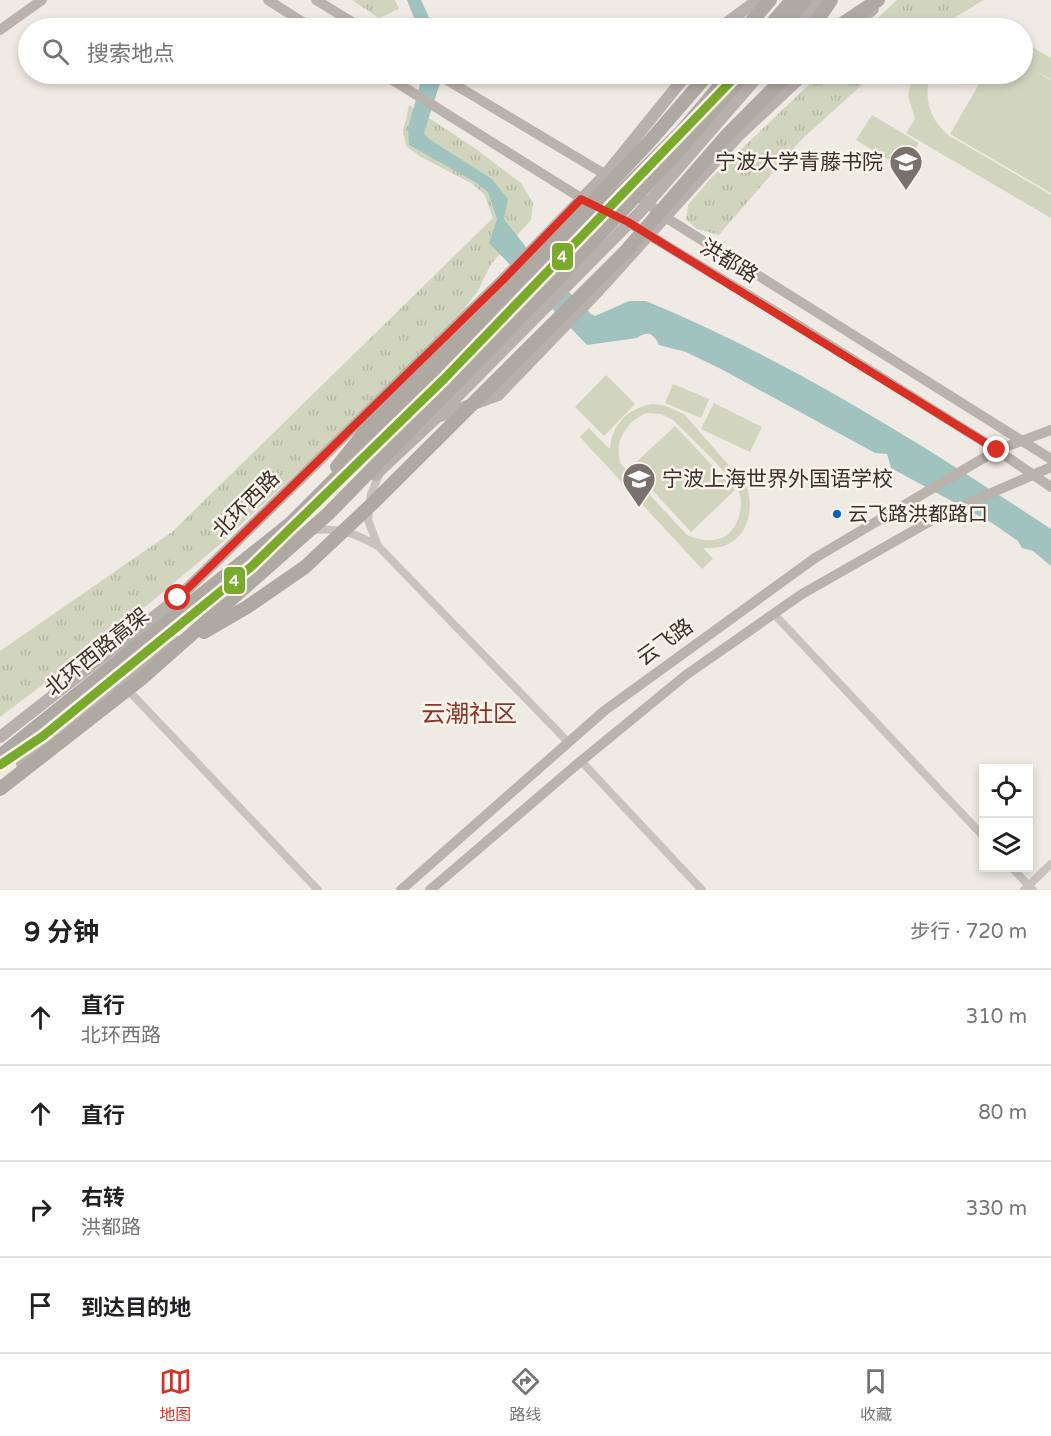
<!DOCTYPE html>
<html lang="zh">
<head>
<meta charset="utf-8">
<style>
  body { margin:0; font-family:"Varela Round","Noto Sans SC",sans-serif; background:#f2f2f2; color:#202124 }
  .controls { position:absolute; right:18px; bottom:18px; display:grid; overflow:hidden; border-radius:0px; box-shadow:0 3px 9px #0003 }
  .controls button { width:54px; height:54px; display:grid; place-items:center; padding:0; border:0; border-bottom:2px solid #e0e0e0; background:#fff; color:#202124; font:30px sans-serif }
  .stop { position:absolute; width:18px; height:18px; margin:-14px; border:4px solid #d93025; border-radius:50%; background:#fff }
  .stop.end { background:#d93025; border-color:#fff; box-shadow:0 2px 6px #0008 }
  .list { margin:0; padding:0; list-style:none }
  h2 { display:flex; justify-content:space-between; align-items:center; height:78px; margin:0; padding:0 24px; font-size:26px }
  h2 small { font-size:20px; font-weight:400; color:#757577 }
  .list li { display:grid; grid-template-columns:39px 1fr auto; gap:18px; align-items:center; box-sizing:border-box; height:96px; padding:0 24px; border-top:2px solid #e0e0e0 }
  .list b { display:block; font-size:22px; white-space:nowrap }
  .list p { margin:0; font-size:20px; white-space:nowrap; color:#757577 }
  .list em { font-size:20px; font-style:normal; color:#757577 }
  .icon { flex:none; width:33px; height:33px; fill:none; stroke:currentColor; stroke-width:2; stroke-linecap:round; stroke-linejoin:round }
  .map { position:relative; flex:none; width:1051px; height:890px; overflow:hidden }
  .search { position:absolute; background:#fff; box-shadow:0 3px 9px #0003; left:18px; right:18px; top:18px; height:66px; display:flex; align-items:center; gap:15px; box-sizing:border-box; padding:0 21px; border-radius:33px; color:#757577; font-size:22px }
  .sheet { height:462px; background:#fff }
  nav { display:flex; justify-content:space-around; align-items:center; box-sizing:border-box; height:84px; border-top:2px solid #e0e0e0; background:#fff; font-size:16px; color:#757577 }
  nav a { display:grid; justify-items:center; gap:3px }
  nav .on { color:#d93025 }
  .map>svg:first-child { display:block }
</style>
</head>
<body>
<div class="map">
<svg width="1051" height="890" viewBox="0 0 1051 890">
  <defs>
    <pattern id="park-tufts" width="24" height="20" patternUnits="userSpaceOnUse" patternTransform="scale(1.5)"><rect width="24" height="20" fill="#d2d5be"/><path d="M3 7l-1-3M5 7V3M7 7l1-3M15 17l-1-3M17 17v-4M19 17l1-3" fill="none" stroke="#b5b7a3"/></pattern>
  </defs>
  <rect width="100%" height="100%" fill="#f0eae4"/>
  <g fill="#d2d5be" fill-rule="evenodd">
    <path d="M1023,42L1051,58V79L1035,71L1051,80V193L950,134L985,74H1022Z"/>
    <path d="M913,74H931C923,98 929,118 948,135L1051,195V218L906,133L915,119L908,96Z"/>
    <path d="M872,115L919,143L903,169L856,140Z"/>
    <path d="M606,375L635,404L604,436L575,407Z"/>
    <path d="M673,384L709,399L701,418L665,403Z"/>
    <path d="M714,403L762,427L750,452L701,429Z"/>
    <path d="M652,404L663,405L684,414L746,485C754,503 750,533 730,543C722,548 712,548 703,548L713,559L702,569L580,437L589,428L610,449C612,424 627,409 652,404ZM646,413L661,414L673,420C686,433 734,478 739,492C744,505 739,526 727,535C715,543 700,541 687,535L621,464C613,442 626,422 646,413Z"/>
    <path d="M675,426L735,490L691,532L631,467Z"/>
  </g>
  <g fill="url(#park-tufts)">
    <path d="M352,0H395L399,9L379,18Z"/>
    <path d="M897,0H984L937,28H867Z"/>
    <path d="M820,74H874L800,141L719,235L697,229L686,219L688,205L710,179Z"/>
    <path d="M409,105L476,149L521,183L533,203L531,220L491,264L478,291L457,318L341,432L219,545L138,613L0,717V651L172,532L493,218L484,194L471,183L421,157L406,146L403,132Z"/>
  </g>
  <g fill="#a0c3c0">
    <path d="M407,0H421L434,28H418Z"/>
    <path d="M423,74H443L424,133L429,139L492,179L508,199L504,219L533,256L591,314L595,316L629,301H646C789,360 922,444 1051,529V566L1033,551L1022,548L1018,541L992,523L891,468L887,454L875,453L723,370L686,352L659,345C654,334 648,330 637,338L587,345L489,243L497,219L488,192L475,182L409,145L408,128Z"/>
  </g>
  <g fill="none" stroke-linecap="round" stroke-linejoin="round">
    <g stroke="#c9c2bd" stroke-width="8">
      <path d="M314,530C341,528 354,533 378,546L368,520L371,494L380,473"/>
      <path d="M378,546L568,742"/>
      <path d="M774,614L984,837"/>
      <path d="M127,689L318,890"/>
      <path d="M581,761L702,890"/>
      <path d="M1012,868L1033,890"/>
      <path d="M1024,890L1051,864"/>
    </g>
    <g stroke="#bab2ad" stroke-width="10">
      <path d="M268,0L312,28"/>
      <path d="M316,0L362,28"/>
      <path d="M0,30L42,0"/>
      <path d="M383,74L589,203"/>
      <path d="M437,74L611,178"/>
      <path d="M641,198L665,217L1051,459"/>
      <path d="M624,220L796,324L997,450L1051,487"/>
      <path d="M401,890L604,711L815,558L997,450L1051,430"/>
      <path d="M430,890L581,761L686,675L802,594L941,515L1051,467"/>
    </g>
    <g stroke="#b8b0ac" stroke-width="12">
      <path d="M723,28L729,21L758,0"/>
      <path d="M797,28L820,0"/>
      <path d="M851,28L873,9"/>
      <path d="M440,416L498,395L599,290L739,135L804,74"/>
      <path d="M375,475L437,417L640,212L760,74"/>
      <path d="M0,737L178,598L503,280L606,174L687,74"/>
      <path d="M22,764L175,641"/>
    </g>
    <g stroke="#afa9a3" stroke-width="14">
      <path d="M746,28L770,0"/>
      <path d="M768,28L792,0"/>
      <path d="M781,28L805,0"/>
      <path d="M812,28L831,0"/>
      <path d="M836,28L878,0"/>
      <path d="M337,467L370,426L498,302L650,141L708,74"/>
      <path d="M204,632L247,607L305,567L371,505L625,252L727,135L788,74"/>
      <path d="M0,756L291,523L681,132L730,74"/>
      <path d="M0,789L141,679L329,513L567,269L681,148L744,74"/>
    </g>
    <defs>
      <path id="metro-1" d="M0,765L43,736L252,566L444,379L738,74"/>
    </defs>
    <use href="#metro-1" stroke="#fbf4ed" stroke-width="14"/>
    <use href="#metro-1" stroke="#79aa2b" stroke-width="9"/>
  </g>
  <g fill="none" stroke-linecap="round" stroke-linejoin="round">
    <path stroke="#d93025" stroke-width="8" d="M178,598L503,280L581,199L628,222L997,450"/>
  </g>
  <defs>
    <symbol id="school-pin" viewBox="-11 -11 22 30"><path d="M0 17L-7.5 6A9.5 9.5 0 1 1 7.5 6Z" fill="#7a706c" stroke="#fbf4ed"/><path d="M0-5L7-2L0 1L-7-2ZM-4 1L0 2.5L4 1V4Q0 6-4 4Z" fill="#fff"/></symbol>
  </defs>
  <g fill-rule="evenodd">
    <use href="#school-pin" x="887" y="143" width="38" height="52"/>
    <use href="#school-pin" x="620" y="460" width="38" height="52"/>
  </g>
  <circle fill="#0065bd" stroke="#fbf4ed" stroke-width="2" cx="837" cy="514" r="5"/>
  <g text-anchor="middle" stroke-width="5" stroke-linejoin="round" paint-order="stroke">
    <g font-size="20" fill="#3b2f2b" stroke="#fbf4ed" text-anchor="start">
      <text x="848" y="521">云飞路洪都路口</text>
    </g>
    <g font-size="21" fill="#3b2f2b" stroke="#fbf4ed" text-anchor="end">
      <text x="883" y="169">宁波大学青藤书院</text>
      <text x="662" y="486" text-anchor="start">宁波上海世界外国语学校</text>
    </g>
    <g font-size="21" fill="#3b2f2b" stroke="#fbf4ed">
      <text transform="translate(729 261) rotate(31)" y="7">洪都路</text>
      <text transform="translate(246 504) rotate(-45)" y="7">北环西路</text>
      <text transform="translate(665 642) rotate(-36)" y="7">云飞路</text>
      <text transform="translate(97 652) rotate(-39)" y="7">北环西路高架</text>
    </g>
    <g font-size="24" fill="#8c3422" stroke="#fbf4ed">
      <text x="469" y="722">云潮社区</text>
    </g>
  </g>
  <g stroke="#fbf4ed" stroke-width="2">
    <rect x="551" y="242" width="23" height="29" rx="6" fill="#79aa2b"/>
    <rect x="223" y="566" width="23" height="29" rx="6" fill="#79aa2b"/>
  </g>
  <g font-size="16" text-anchor="middle" font-weight="bold" fill="#fff">
    <text x="562" y="262">4</text>
    <text x="234" y="586">4</text>
  </g>
</svg>
<div class="controls">
<button><svg class="icon" aria-label="locate" viewBox="0 0 24 24"><circle cx="12" cy="12" r="6"/><path d="M12 2v4M12 18v4M2 12h4M18 12h4"/></svg></button>
<button><svg class="icon" aria-label="layers" viewBox="0 0 24 24"><path d="M12 4l9 5-9 5-9-5zM3 14l9 5 9-5"/></svg></button>
</div>
<div class="stop" style="left:178px;top:598px"></div>
<div class="stop end" style="left:997px;top:450px"></div>
<div class="search"><svg class="icon" aria-label="search" viewBox="0 0 24 24"><circle cx="10" cy="10" r="6"/><path d="M15 15l6 6"/></svg>搜索地点</div>
</div>
<section class="sheet">
<h2>9 分钟<small>步行 · 720 m</small></h2>
<ul class="list">
<li><svg class="icon" aria-label="ahead" viewBox="0 0 24 24"><path d="M12 20V5M6 11l6-6 6 6"/></svg><div><b>直行</b><p>北环西路</p></div><em>310 m</em></li>
<li><svg class="icon" aria-label="ahead" viewBox="0 0 24 24"><path d="M12 20V5M6 11l6-6 6 6"/></svg><div><b>直行</b></div><em>80 m</em></li>
<li><svg class="icon" aria-label="right" viewBox="0 0 24 24"><path d="M7 20v-9h11M14 6l5 5-5 5"/></svg><div><b>右转</b><p>洪都路</p></div><em>330 m</em></li>
<li><svg class="icon" aria-label="arrive" viewBox="0 0 24 24"><path d="M6 21V4h12l-3 4 3 4H6"/></svg><div><b>到达目的地</b></div></li>
</ul>
</section>
<nav>
<a class="on"><svg class="icon" aria-label="map" viewBox="0 0 24 24"><path d="M3 6l6-2 6 2 6-2v14l-6 2-6-2-6 2zM9 4v14M15 6v14"/></svg>地图</a>
<a><svg class="icon" aria-label="directions" viewBox="0 0 24 24"><path d="M12 3l9 9-9 9-9-9zM9 14v-3h6M13 9l2 2-2 2"/></svg>路线</a>
<a><svg class="icon" aria-label="saved" viewBox="0 0 24 24"><path d="M7 4h10v16l-5-4-5 4z"/></svg>收藏</a>
</nav>
</body>
</html>
